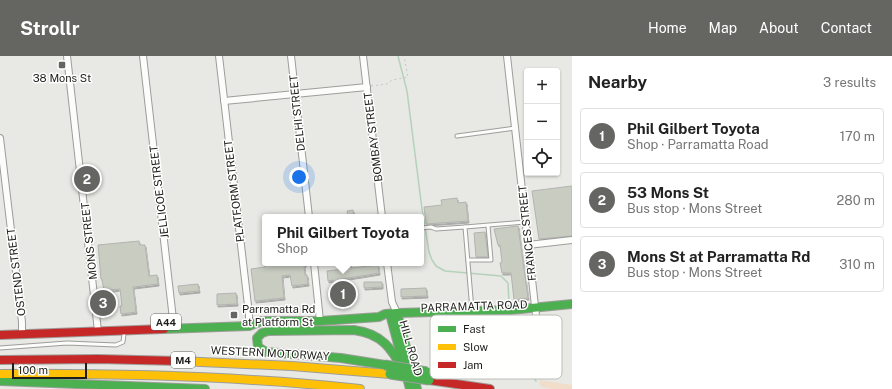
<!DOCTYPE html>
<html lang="en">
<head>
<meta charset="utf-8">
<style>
  body { margin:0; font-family:"Public Sans",sans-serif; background:#f6f6f6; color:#222 }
  .controls { position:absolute; right:12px; top:12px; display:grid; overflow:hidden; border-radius:4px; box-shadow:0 1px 3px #0004 }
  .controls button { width:36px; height:36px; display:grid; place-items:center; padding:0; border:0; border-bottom:1px solid #e0e0e0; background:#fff; color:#222; font:20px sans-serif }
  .scale { position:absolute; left:12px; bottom:10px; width:75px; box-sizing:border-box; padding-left:4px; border:2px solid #1e1e1c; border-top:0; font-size:11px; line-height:14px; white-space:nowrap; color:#1e1e1c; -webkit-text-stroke:3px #fffffe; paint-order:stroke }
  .you { position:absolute; left:299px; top:121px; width:14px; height:14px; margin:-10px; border:3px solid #fff; border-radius:50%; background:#1a73e8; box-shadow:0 0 0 6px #1a73e833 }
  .badge { display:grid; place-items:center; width:26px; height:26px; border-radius:50%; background:#656562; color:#fff; font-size:13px; font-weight:700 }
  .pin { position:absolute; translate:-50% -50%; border:2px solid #fff; box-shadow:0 1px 4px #0006 }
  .popup { position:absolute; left:262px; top:158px; width:162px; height:52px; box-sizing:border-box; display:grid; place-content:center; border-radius:4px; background:#fff; filter:drop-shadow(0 1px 3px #0005); font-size:13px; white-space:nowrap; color:#767676 }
  .popup b { font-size:15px; color:#222 }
  .popup::after { content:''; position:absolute; left:50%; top:100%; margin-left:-8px; border:8px solid transparent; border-top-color:#fff }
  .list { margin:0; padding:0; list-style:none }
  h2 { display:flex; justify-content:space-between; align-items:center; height:52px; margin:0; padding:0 16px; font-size:17px }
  h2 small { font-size:13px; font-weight:400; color:#767676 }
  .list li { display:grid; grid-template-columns:26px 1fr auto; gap:12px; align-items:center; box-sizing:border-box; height:56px; margin:0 8px 8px; padding:0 8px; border:1px solid #e0e0e0; border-radius:4px }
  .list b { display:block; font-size:15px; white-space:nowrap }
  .list p { margin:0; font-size:13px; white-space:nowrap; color:#767676 }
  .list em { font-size:13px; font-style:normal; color:#767676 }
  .icon { flex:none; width:22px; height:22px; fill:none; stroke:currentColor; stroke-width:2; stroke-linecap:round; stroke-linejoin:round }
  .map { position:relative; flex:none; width:572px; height:333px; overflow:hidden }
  header { display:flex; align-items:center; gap:24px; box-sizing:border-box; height:56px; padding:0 20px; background:#656562; color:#fff }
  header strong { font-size:19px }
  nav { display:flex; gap:22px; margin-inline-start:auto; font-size:14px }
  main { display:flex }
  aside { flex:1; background:#fff }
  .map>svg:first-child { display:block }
</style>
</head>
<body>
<header>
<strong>Strollr</strong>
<nav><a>Home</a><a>Map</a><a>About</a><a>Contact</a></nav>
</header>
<main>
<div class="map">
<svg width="572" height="333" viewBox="0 0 572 333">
  <defs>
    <filter id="shadow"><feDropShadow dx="1" dy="2" stdDeviation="0" flood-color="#0004"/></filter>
  </defs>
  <rect width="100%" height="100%" fill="#e8e8e4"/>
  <path fill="#f0ddca" d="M539,324L572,329V333H553L541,331Z"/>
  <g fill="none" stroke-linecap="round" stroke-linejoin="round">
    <g stroke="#b4d2ba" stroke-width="1.5">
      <path d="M398,0L407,35L422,153L429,196L432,204L436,210L445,215L501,220L508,227L509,246"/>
      <path d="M510,267V280L513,289L536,325"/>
    </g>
  </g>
  <g fill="#c8ccc1" stroke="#b3b3b1" filter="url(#shadow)">
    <path d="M572,130V180L539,183L532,135Z"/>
    <path d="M457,142L458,147L466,146L468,165L426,168L424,151L442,149L441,144Z"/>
    <path d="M353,154L354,161H348L347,155Z"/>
    <path d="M518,170L528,242L514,244L511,217H502L500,207L502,206L500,189H498L494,173Z"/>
    <path d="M485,176L488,201H476L474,177Z"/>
    <path d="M139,185L140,189H145L149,220L157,219L158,228L133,231L136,256L121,258L120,250H122L120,233L104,235L102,223H101L98,189Z"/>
    <path d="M264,207H307L304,210L305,219H307L308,228L292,230L290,219L282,220L284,242L255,245L251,213L265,211Z"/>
    <path d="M343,207H350L351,212L378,209L379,217L342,223L344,232L350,231L352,245L336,247L333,224L328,225L327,215L344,213Z"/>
    <path d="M364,226H382V231L364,232Z"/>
    <path d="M198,228L199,235L179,237L178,230Z"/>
    <path d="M426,232L427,240L401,241V233Z"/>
    <path d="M236,237L237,248L217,249V238Z"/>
    <path d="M498,272L500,283L503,282L506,299L494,301L495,305L483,307V312L460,308L462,291L466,290L463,279Z"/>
  </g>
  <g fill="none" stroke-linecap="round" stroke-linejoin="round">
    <defs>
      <g id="lane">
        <path d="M457,80L515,72"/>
        <path d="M421,172L431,171L436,173L465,171"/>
        <path d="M468,204H491L488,170"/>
        <path d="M472,254L465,171L525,166"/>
        <path d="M0,292L67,287L116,289L123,286L124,278"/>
      </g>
      <g id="street">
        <path d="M67,0L98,275"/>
        <path d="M143,0L174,272"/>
        <path d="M219,0L249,258V270"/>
        <path d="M291,0L309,161"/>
        <path d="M363,0L382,161"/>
        <path d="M507,0L536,259"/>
        <path d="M224,45L367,31"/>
        <path d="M0,82L22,266V278"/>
        <path d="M528,189L572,184"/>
        <path d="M314,207L320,265"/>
        <path d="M387,207L392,246L397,257"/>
      </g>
      <g id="fast">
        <path d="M397,257L417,333"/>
        <path d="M390,258L410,333"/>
        <path d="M164,273L249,270L262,265H320L379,261L385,258L397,257L511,254L572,248"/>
        <path d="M385,309L341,302L266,296L258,291L257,282L262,277L268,275L354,274C384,278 392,294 406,318"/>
        <path d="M0,325L205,333"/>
      </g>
      <g id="slow">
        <path d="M179,305L292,310L390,318"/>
        <path d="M0,318C121,317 240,320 360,333"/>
      </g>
      <g id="jam">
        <path d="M0,279L164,273"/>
        <path d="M0,304L98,303L179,305"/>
        <path d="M429,324L490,333"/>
      </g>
    </defs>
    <use href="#lane" stroke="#9d9d9a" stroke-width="5"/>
    <use href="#street" stroke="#9d9d9a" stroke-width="8"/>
    <use href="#fast" stroke="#9d9d9a" stroke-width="10"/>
    <use href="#slow" stroke="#9d9d9a" stroke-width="10"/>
    <use href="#jam" stroke="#9d9d9a" stroke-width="10"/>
    <path stroke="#c6c6c6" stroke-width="1" stroke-dasharray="2 3" stroke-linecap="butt" d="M371,30L387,28L392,24L408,21L404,0"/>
    <use href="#lane" stroke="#fcfcfb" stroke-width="3"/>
    <use href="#street" stroke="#fcfcfb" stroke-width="6"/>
    <use href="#fast" stroke="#4caf50" stroke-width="8"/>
    <use href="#slow" stroke="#ffc107" stroke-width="8"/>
    <use href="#jam" stroke="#c62828" stroke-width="8"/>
    <defs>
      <g id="fast-bridge">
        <path d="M385,309L427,316"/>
        <path d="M390,318L429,324"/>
      </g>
    </defs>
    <use href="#fast-bridge" stroke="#9d9d9a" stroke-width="11" stroke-linecap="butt"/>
    <use href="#fast-bridge" stroke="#4caf50" stroke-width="9"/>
  </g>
  <g fill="#656562" stroke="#fffffe" stroke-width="1.5">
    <rect x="58" y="5" width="8" height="8" rx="2"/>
    <rect x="230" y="255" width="8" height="8" rx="2"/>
  </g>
  <g text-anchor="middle" stroke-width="3" stroke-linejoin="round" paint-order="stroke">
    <g fill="#fffffe" stroke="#626260" stroke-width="1">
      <rect x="151" y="258" width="30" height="16" rx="3"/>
      <rect x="171" y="296" width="24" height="16" rx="3"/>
    </g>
    <g font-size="10" font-weight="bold" fill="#1e1e1c">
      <text x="166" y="270">A44</text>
      <text x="183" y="308">M4</text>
    </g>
    <g font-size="11" fill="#1e1e1c" stroke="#fffffe">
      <text x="62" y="26">38 Mons St</text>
      <text x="242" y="257" text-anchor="start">Parramatta Rd<tspan x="242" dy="13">at Platform St</tspan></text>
    </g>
    <g font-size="11" fill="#1e1e1c" stroke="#fffffe">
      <text transform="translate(297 57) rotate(-96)" y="4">DELHI STREET</text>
      <text transform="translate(373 81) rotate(-97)" y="4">BOMBAY STREET</text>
      <text transform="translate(234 135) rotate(-97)" y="4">PLATFORM STREET</text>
      <text transform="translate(159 136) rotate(-97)" y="4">JELLICOE STREET</text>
      <text transform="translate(527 177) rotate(-96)" y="4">FRANCES STREET</text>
      <text transform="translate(89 185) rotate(-96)" y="4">MONS STREET</text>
      <text transform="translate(16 216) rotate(-97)" y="4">OSTEND STREET</text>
      <text transform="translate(474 250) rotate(-2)" y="4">PARRAMATTA ROAD</text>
      <text transform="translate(411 292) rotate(74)" y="4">HILL ROAD</text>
      <text transform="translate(270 297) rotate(3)" y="4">WESTERN MOTORWAY</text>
    </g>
  </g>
  <rect x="430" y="259" width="132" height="64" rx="6" fill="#fffffe" stroke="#bcbcba" stroke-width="1"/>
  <rect x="438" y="270" width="18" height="6" fill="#4caf50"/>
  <rect x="438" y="288" width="18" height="6" fill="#ffc107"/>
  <rect x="438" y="306" width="18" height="6" fill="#c62828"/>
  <g font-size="11" fill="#1e1e1c">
    <text x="463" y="277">Fast</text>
    <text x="463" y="295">Slow</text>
    <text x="463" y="313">Jam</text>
  </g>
</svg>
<div class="controls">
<button>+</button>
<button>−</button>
<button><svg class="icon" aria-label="locate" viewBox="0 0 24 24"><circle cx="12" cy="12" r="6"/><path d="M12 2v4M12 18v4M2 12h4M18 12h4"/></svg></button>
</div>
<div class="scale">100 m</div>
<div class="you"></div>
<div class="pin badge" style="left:343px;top:238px">1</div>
<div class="popup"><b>Phil Gilbert Toyota</b>Shop</div>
<div class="pin badge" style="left:87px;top:123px">2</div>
<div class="pin badge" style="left:103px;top:247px">3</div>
</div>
<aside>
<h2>Nearby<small>3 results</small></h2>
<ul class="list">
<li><span class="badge">1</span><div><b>Phil Gilbert Toyota</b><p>Shop · Parramatta Road</p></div><em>170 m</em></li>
<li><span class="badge">2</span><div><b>53 Mons St</b><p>Bus stop · Mons Street</p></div><em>280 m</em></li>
<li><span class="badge">3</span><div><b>Mons St at Parramatta Rd</b><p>Bus stop · Mons Street</p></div><em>310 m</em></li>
</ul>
</aside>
</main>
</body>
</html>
